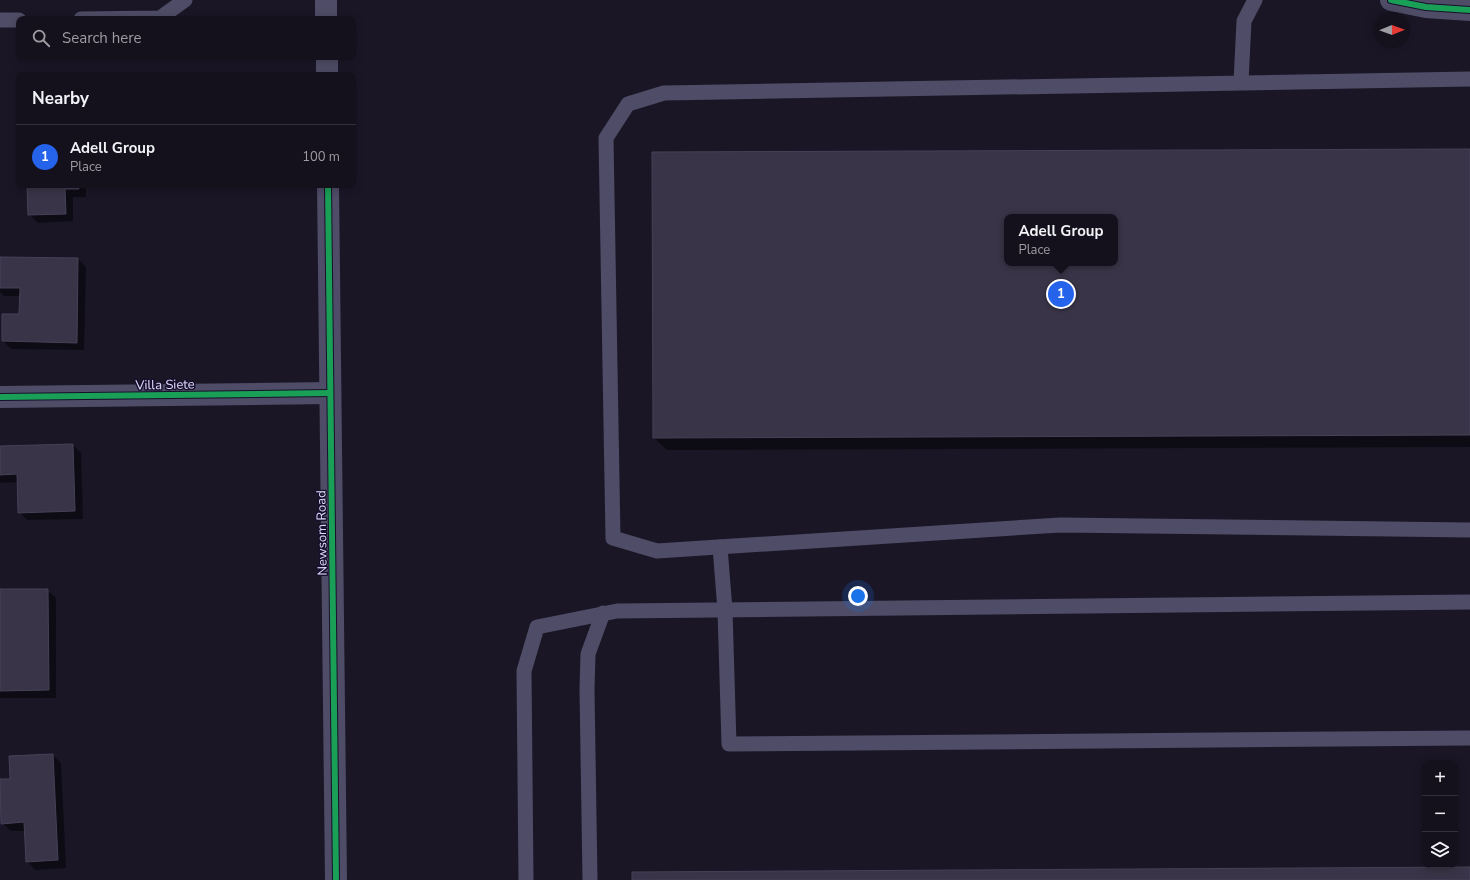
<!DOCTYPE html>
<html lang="en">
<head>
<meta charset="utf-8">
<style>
  body { margin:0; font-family:"Nunito Sans",sans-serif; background:#1d1925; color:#f1f3f6 }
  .controls { position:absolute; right:12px; bottom:12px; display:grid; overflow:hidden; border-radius:8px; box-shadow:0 2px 10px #0003 }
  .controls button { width:36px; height:36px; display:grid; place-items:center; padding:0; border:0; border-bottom:1px solid #33303b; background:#14101c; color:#f1f3f6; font:20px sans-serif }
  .compass { position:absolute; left:1374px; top:12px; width:36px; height:36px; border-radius:50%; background:#14101c; box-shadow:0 2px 10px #0003; rotate:89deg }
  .you { position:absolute; left:858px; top:596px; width:14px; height:14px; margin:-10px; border:3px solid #fff; border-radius:50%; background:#1a73e8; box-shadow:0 0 0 6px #1a73e833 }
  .badge { display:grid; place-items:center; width:26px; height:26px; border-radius:50%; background:#2563eb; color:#fff; font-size:13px; font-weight:700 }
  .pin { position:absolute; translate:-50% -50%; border:2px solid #fff; box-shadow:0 1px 4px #0006 }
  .popup { position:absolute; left:1004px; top:214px; width:114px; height:52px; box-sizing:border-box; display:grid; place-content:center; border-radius:8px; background:#14101c; filter:drop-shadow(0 1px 3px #0005); font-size:13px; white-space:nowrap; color:#9d9da3 }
  .popup b { font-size:15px; color:#f1f3f6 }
  .popup::after { content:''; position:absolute; left:50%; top:100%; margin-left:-8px; border:8px solid transparent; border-top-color:#14101c }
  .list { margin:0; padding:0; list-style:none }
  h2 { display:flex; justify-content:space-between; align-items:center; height:52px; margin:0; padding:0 16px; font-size:17px }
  h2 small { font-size:13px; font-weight:400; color:#9d9da3 }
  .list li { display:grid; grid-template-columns:26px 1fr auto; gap:12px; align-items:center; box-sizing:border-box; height:64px; padding:0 16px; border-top:1px solid #33303b }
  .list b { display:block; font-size:15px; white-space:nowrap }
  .list p { margin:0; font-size:13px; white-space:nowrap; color:#9d9da3 }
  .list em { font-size:13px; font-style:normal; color:#9d9da3 }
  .icon { flex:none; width:22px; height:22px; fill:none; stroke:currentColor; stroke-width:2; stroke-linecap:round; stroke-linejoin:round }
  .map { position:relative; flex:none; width:1470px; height:880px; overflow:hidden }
  .search { position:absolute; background:#14101c; box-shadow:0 2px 10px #0003; left:16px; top:16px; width:340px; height:44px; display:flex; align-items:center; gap:10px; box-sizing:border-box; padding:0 14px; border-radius:8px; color:#9d9da3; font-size:15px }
  .panel { position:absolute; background:#14101c; box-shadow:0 2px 10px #0003; left:16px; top:72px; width:340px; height:116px; border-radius:8px }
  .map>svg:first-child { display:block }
</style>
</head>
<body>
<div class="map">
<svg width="1470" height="880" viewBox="0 0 1470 880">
  <rect width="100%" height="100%" fill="#1a1626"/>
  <g fill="#0007" fill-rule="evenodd">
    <path d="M1470,150V447L667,450L654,438L653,153ZM1007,217H1115V263H1007Z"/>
    <path d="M28,185H86V197H73V221L38,223L29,214Z"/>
    <path d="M0,258L78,259L86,267L84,350L11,349L3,341L20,315L21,296H4L0,292Z"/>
    <path d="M73,445L81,453L83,519L27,520L19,512L18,482L0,483V447Z"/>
    <path d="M47,590L56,598V698H0V656Z"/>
    <path d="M53,755L61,763L66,868L35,870L27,861L25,831H11L2,823L0,780H11Z"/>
  </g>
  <g fill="#393447" stroke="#474158" fill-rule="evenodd">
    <path d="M1470,149V435L653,438L652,152ZM1007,217H1115V263H1007Z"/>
    <path d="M27,185H78L79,189H65L66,214L28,215Z"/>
    <path d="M0,257L78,258L77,343L2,341V314H19L20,288H0Z"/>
    <path d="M73,444L75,511L18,513L17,474L0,475V446Z"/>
    <path d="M0,589H48L49,690L0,691Z"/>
    <path d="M53,754L58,860L26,862L24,822L1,824L0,779H10L9,756Z"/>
    <path d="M1470,867V880H632V872Z"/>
  </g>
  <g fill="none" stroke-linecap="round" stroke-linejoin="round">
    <g stroke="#4e4c66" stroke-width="15">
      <path d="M81,19L160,18L185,0"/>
      <path d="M0,20H19"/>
      <path d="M1470,79L664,93L628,104L606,138L613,538L657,551L1060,525L1470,530"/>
      <path d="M1241,82L1244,21L1255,0"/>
      <path d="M720,547L725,610L729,744L1470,738"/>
      <path d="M526,880L524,671L537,627L617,611L1470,602"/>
      <path d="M590,880L587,689L588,654L603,613"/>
    </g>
    <path stroke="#4e4c66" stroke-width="22" d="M0,397L330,393"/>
    <g stroke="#4e4c66" stroke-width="22">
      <path d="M326,0V19"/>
      <path d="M1391,0L1426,7L1470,10"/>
      <path d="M327,57V75"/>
      <path d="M328,185L336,880"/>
    </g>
    <defs>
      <g id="cycleway">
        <path d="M1391,0L1426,7L1470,10"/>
        <path d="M328,185L336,880"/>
        <path d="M0,397L330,393"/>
      </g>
    </defs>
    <use href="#cycleway" stroke="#17102c" stroke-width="8"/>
    <use href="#cycleway" stroke="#1a9f57" stroke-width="6"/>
  </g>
  <g text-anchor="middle" stroke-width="3" stroke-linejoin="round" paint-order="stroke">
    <g font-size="13" fill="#e1dbff" stroke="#17102c">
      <text transform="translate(165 384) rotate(-1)" y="5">Villa Siete</text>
      <text transform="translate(321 533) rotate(-91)" y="5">Newsom Road</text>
    </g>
  </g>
</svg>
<div class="controls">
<button>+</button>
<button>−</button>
<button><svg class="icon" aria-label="layers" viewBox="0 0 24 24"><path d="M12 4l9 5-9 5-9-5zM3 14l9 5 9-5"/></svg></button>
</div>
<svg class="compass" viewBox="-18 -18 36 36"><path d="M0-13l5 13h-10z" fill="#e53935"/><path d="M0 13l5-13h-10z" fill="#9d9da3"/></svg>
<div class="you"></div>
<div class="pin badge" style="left:1061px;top:294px">1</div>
<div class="popup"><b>Adell Group</b>Place</div>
<div class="search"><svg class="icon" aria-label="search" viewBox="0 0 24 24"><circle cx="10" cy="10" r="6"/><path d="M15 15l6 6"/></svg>Search here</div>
<section class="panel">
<h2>Nearby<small></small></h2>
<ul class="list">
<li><span class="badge">1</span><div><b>Adell Group</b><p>Place</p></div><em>100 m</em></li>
</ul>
</section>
</div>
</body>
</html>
